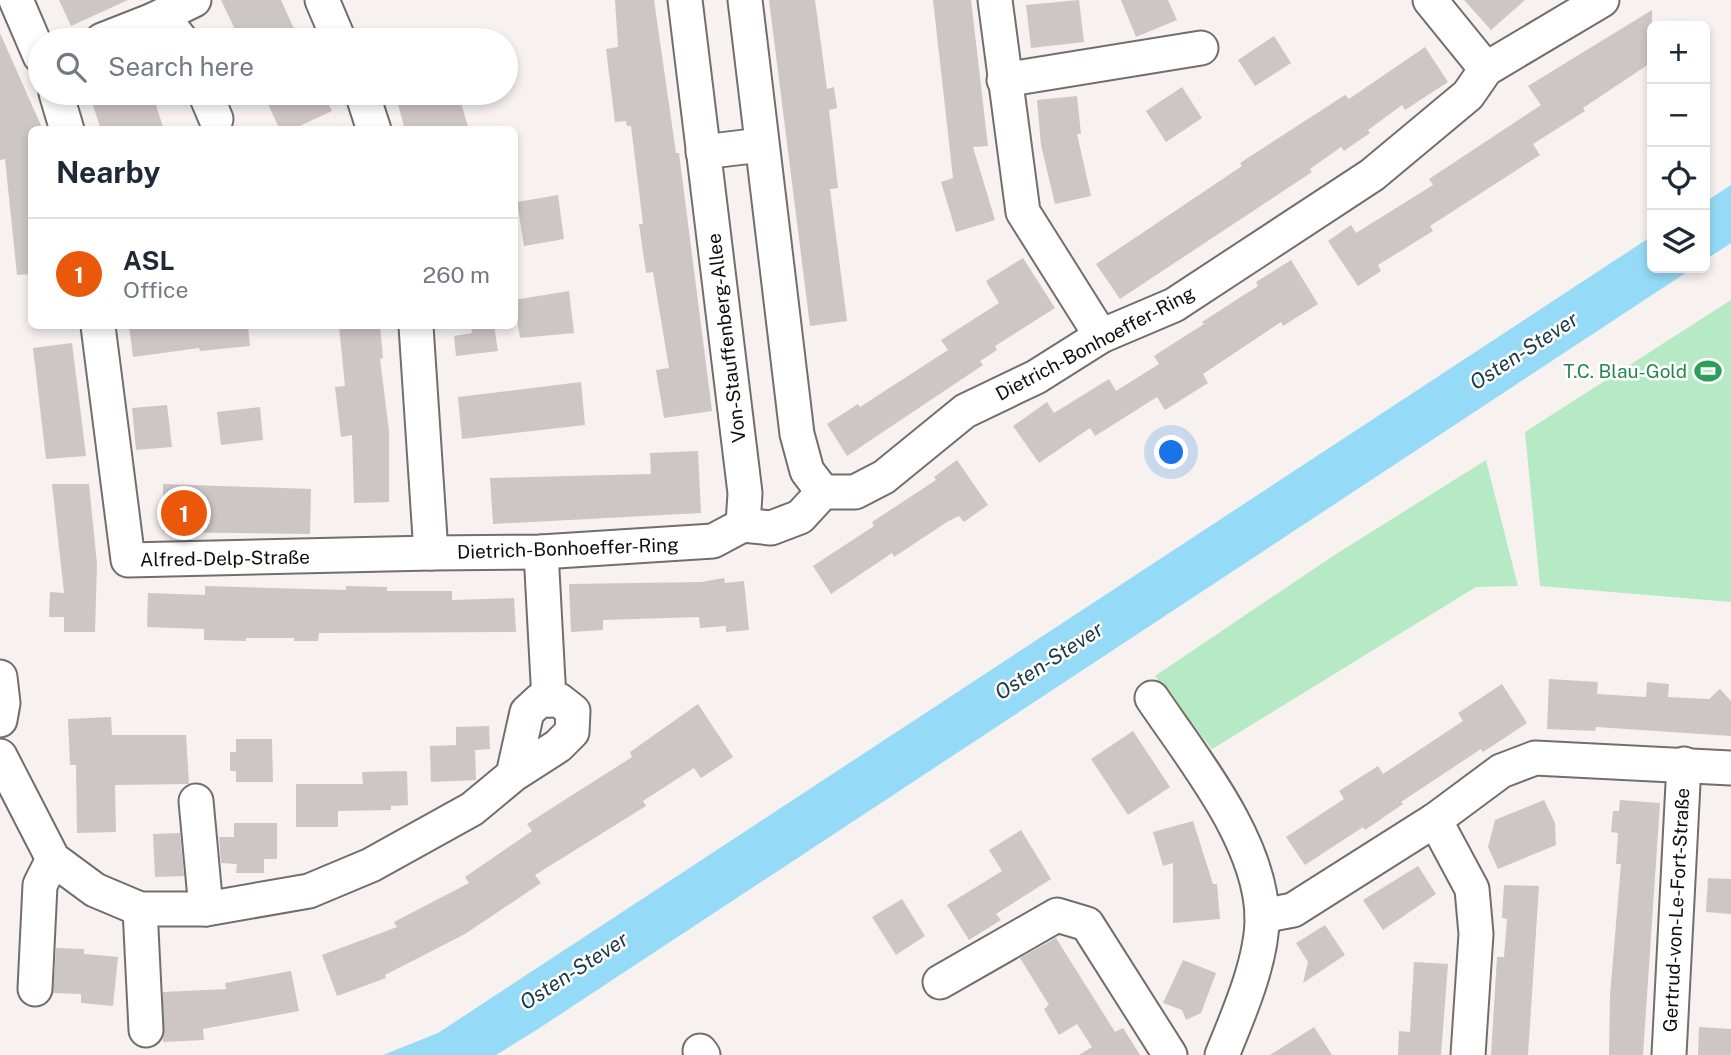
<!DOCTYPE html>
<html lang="en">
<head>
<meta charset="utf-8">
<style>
  body { margin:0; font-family:"Public Sans",sans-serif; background:#f6f6f7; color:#1f2937 }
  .controls { position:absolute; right:21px; top:21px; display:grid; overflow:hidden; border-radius:10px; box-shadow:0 4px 10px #0003 }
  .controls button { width:63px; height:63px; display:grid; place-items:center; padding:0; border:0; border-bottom:2px solid #e0e1e3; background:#fff; color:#1f2937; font:35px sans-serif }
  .you { position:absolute; left:1172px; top:453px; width:24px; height:24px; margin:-18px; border:5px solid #fff; border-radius:50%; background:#1a73e8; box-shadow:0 0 0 10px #1a73e833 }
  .badge { display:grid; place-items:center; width:46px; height:46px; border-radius:50%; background:#ea580c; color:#fff; font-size:23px; font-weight:700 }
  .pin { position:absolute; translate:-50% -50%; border:4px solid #fff; box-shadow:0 2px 7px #0006 }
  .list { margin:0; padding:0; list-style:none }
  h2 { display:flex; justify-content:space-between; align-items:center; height:91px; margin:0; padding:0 28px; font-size:30px }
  h2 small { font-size:23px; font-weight:400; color:#747a83 }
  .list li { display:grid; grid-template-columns:46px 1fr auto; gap:21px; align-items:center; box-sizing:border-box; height:112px; padding:0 28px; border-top:2px solid #e0e1e3 }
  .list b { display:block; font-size:26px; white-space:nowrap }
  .list p { margin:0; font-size:23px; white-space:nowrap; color:#747a83 }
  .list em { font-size:23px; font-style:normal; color:#747a83 }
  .icon { flex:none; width:38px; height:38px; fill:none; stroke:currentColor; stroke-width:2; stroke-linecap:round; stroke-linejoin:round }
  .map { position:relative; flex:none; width:1731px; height:1055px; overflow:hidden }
  .search { position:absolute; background:#fff; box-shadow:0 4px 10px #0003; left:28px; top:28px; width:490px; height:77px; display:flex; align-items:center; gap:18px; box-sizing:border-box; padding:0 24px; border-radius:38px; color:#747a83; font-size:26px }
  .panel { position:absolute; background:#fff; box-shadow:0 4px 10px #0003; left:28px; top:126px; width:490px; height:203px; border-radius:10px }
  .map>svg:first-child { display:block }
</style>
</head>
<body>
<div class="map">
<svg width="1731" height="1055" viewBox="0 0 1731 1055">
  <rect width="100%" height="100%" fill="#f7f2ef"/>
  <g fill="#b6eac5">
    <path d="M1731,300V602L1540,586L1525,432Z"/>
    <path d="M1486,460L1518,586L1476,587L1212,749L1155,676L1333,556Z"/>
  </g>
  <g fill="#95dbf7">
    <path d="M1731,185V243L1705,260V202Z"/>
    <path d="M1652,236V268H1693L538,1029L496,1055H383L438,1033Z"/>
  </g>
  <g fill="#ccc6c4">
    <path d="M59,0H128L71,26Z"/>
    <path d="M221,0H281L299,40H240Z"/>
    <path d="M615,0H654L676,153H679L712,411L664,418L656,370L669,368L653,272L646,273L639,224H643L631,126H627L626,121L615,122L606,49L618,47Z"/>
    <path d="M769,0H815L827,89L834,87L837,108L829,110L838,188L830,189L847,321L810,326Z"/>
    <path d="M933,0H971L988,146L973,147L995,220L956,232L941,182L953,178Z"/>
    <path d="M1079,0L1084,42L1031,48L1026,5Z"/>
    <path d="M1121,0H1168L1177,20L1136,37Z"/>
    <path d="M1464,0H1525L1491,30Z"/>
    <path d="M1652,10V62L1583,108L1585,111L1533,144L1540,155L1430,226L1433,231L1378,265L1381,271L1358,286L1328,241L1351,225L1356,233L1433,185L1429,179L1541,105L1528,86Z"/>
    <path d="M0,33L43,130H32V274L17,275L5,159L0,160Z"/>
    <path d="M1274,36L1291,63L1255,86L1238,60Z"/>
    <path d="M1425,47L1448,82L1405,110L1402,105L1368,130L1370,133L1344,151L1341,147L1310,169L1312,172L1120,299L1096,264L1242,166L1240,163L1345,95L1349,99Z"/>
    <path d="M1182,87L1202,118L1166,142L1146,111Z"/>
    <path d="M89,93H152L164,130H101Z"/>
    <path d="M263,93H323L332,111L291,130H280Z"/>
    <path d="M395,93H458L469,130H405Z"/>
    <path d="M1077,96L1081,134H1077L1091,196L1055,204L1041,145L1037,100Z"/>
    <path d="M558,195L564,239L524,246L517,202Z"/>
    <path d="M1023,258L1055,308L995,346L997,350L980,361L983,365L847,456L827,424L858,404L860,407L948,350L941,340L999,303L986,281Z"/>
    <path d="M1291,260L1318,304L1283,326L1281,322L1203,374L1208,383L1165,410L1157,397L1095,436L1090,428L1039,463L1013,426L1047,402L1054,413L1109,379L1116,391L1159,364L1154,356L1204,324L1202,322L1258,286L1256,282Z"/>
    <path d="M569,291L574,333L520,338L514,300Z"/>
    <path d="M129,326H248L250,346L200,351L199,348L133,357Z"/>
    <path d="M339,326H380L383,358L380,359L389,431V502L354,503L352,435L341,437L335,387L345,386Z"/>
    <path d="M471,326H494L498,351L456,356L454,336L472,333Z"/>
    <path d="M72,343L86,456L46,459L33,348Z"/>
    <path d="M581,382L585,425L462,439L458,397Z"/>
    <path d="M167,405L172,447L136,450L132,408Z"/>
    <path d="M260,407L263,440L221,445L217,412Z"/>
    <path d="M698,451L701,513L493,524L490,478L651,474L650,453Z"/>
    <path d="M957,460L988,505L964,522L959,516L947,522L894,557L892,553L831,594L813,566L874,526L872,522L936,480L934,477Z"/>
    <path d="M52,484H89L97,564L95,632H64V617H49L50,592L64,593Z"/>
    <path d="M163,484L311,489L310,534L163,532Z"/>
    <path d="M724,578L725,583L744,581L749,630L726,632V626L700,628L699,617L603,620V630L571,632L569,584L701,582Z"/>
    <path d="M205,586L346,590V586L387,587V591H452V600L514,598L516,632L319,633L318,641H294V638H246V641L204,640V629L147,627L148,593L205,595Z"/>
    <path d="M1549,679L1598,682L1597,694L1646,697L1647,682L1669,684L1668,697L1709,699L1720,689L1731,701V736L1596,727L1595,731L1547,729Z"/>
    <path d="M1502,684L1527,723L1483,752L1481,749L1401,802L1403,804L1365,830L1363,827L1305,865L1286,837L1344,799L1339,791L1378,766L1383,774L1463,721L1458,713Z"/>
    <path d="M698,704L733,757L701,778L694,768L643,801L646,806L535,875L541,883L465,934L385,975L386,978L337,996L322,955L397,927L394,922L469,883L465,877L532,831L527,824L632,757L630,752Z"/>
    <path d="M111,717L112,735H186L189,784L115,785L116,832L77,833L76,765H70L68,719Z"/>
    <path d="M489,726L490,749L475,750L476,780L431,782L430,746L456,745V727Z"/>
    <path d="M1133,731L1170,787L1128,815L1091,759Z"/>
    <path d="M236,739H272L273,782H236V771H230V752H236Z"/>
    <path d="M407,771L408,805L391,806V810L338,811V827H296V784H363L362,772Z"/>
    <path d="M1544,800L1555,823L1556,845L1498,869L1488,847L1495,820Z"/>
    <path d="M1620,800L1660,803L1643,1055H1609L1610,995L1621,864H1616L1618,833L1611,832L1613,811H1619Z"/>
    <path d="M1193,821L1213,884H1217L1220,919L1173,923V863L1163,866L1153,832Z"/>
    <path d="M234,823H277V859H264V873H236L237,864L221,863L219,837H234Z"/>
    <path d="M1021,830L1051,879L996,914L1001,920L969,940L947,905L1002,871L989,850Z"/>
    <path d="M180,833L184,876L155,877L153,834Z"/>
    <path d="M1418,866L1436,894L1383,930L1363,900Z"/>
    <path d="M1708,878L1731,879V914L1706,912Z"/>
    <path d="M1504,885L1539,886L1528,1055H1491L1497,957H1504L1507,919L1502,918Z"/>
    <path d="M902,899L925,936L896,955L872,917Z"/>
    <path d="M1325,925L1345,955L1303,983L1308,962L1296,943Z"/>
    <path d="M1056,938L1115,1032L1123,1028L1140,1055H1079L1092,1047L1077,1024L1059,1035L1044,1009L1049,1005L1020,958Z"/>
    <path d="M56,948L84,949V954L118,957L113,1006L81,1003V994L53,993Z"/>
    <path d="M1183,960L1216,973L1201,1013L1186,1020L1182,1010L1163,1003Z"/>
    <path d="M1414,962L1448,964L1441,1055H1398L1399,1031L1410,1032Z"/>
    <path d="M291,971L299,1011L203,1029L204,1040L163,1042V992L226,989L225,983Z"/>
    <path d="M1314,1027L1332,1055H1270Z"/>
    <path d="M1699,1027L1731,1029V1055H1698Z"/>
  </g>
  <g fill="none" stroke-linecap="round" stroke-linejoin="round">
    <defs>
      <g id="minor">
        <path d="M16,0L40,56"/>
        <path d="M322,0L339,40"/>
        <path d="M685,0L745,493L743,525"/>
        <path d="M745,0L797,434L807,471L823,492"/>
        <path d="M995,0L1023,212L1101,336"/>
        <path d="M1430,0L1486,69"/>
        <path d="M153,20L194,0"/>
        <path d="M102,40L153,20L170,26L181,40"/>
        <path d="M1004,80L1201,48"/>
        <path d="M56,93L67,130"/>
        <path d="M205,93L216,119"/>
        <path d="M362,93L374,130"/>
        <path d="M703,152L761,145"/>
        <path d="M98,326L128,560L431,553"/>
        <path d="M416,326L431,553L541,552L713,541L743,525L771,528L800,517L823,492H855L884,477L965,411L1036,377L1101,336L1174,305L1372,175L1468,95L1486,69L1602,0"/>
        <path d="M541,552L549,700"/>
        <path d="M0,677L3,703L0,720"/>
        <path d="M1152,698C1193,759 1260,840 1262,916C1263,959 1238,1016 1222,1055"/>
        <path d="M0,756L53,859L95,890L140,909H206L309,891L371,865L472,809L513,775L558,746L572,732L573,711L559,700H540L527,712L513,775"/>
        <path d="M196,801L206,909"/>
        <path d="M1435,820L1472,889L1476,934L1468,1055"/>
        <path d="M140,909L146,1030"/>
        <path d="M1262,916L1293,910L1435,820L1501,771L1535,758L1731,768"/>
        <path d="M940,982L1057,915L1087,924L1170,1055"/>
        <path d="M35,989L40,885L53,859"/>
        <path d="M700,1051L703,1055"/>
        <path d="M1669,1055L1684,764"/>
      </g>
    </defs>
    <use href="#minor" stroke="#736e6b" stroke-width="37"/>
    <use href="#minor" stroke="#fff" stroke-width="33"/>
  </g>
  <defs>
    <symbol id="stadium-bare" viewBox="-9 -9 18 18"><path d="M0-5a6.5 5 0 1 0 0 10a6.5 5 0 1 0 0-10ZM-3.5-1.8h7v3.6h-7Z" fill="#2e9e5b" stroke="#fff" stroke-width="2.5" paint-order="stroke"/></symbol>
  </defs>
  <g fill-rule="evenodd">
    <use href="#stadium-bare" x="1689" y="352" width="38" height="38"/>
  </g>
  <g text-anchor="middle" stroke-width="5" stroke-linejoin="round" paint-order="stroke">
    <g font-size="19" fill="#110f0e" stroke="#fff">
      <text transform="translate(726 338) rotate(-97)" y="7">Von-Stauffenberg-Allee</text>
      <text transform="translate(1095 343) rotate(-28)" y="7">Dietrich-Bonhoeffer-Ring</text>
      <text transform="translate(568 548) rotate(-2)" y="7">Dietrich-Bonhoeffer-Ring</text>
      <text transform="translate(225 558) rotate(-1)" y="7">Alfred-Delp-Straße</text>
      <text transform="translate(1676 910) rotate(-87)" y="7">Gertrud-von-Le-Fort-Straße</text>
    </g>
    <g font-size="19" fill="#27864d" stroke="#fff" text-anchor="end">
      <text x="1687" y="378">T.C. Blau-Gold</text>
    </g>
    <g font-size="21" font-style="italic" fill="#193a47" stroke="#fff">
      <text transform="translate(1524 351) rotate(-33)" y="7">Osten-Stever</text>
      <text transform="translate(1049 661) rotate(-33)" y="7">Osten-Stever</text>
      <text transform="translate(574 971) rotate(-33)" y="7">Osten-Stever</text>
    </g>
  </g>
</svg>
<div class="controls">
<button>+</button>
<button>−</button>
<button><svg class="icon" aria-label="locate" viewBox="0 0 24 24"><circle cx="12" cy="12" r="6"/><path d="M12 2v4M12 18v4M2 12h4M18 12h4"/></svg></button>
<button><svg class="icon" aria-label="layers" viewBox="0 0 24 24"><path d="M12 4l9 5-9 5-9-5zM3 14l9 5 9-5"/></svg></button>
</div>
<div class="you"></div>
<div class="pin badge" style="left:184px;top:513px">1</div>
<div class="search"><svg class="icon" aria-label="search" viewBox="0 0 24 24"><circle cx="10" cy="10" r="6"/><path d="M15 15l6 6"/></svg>Search here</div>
<section class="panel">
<h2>Nearby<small></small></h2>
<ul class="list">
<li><span class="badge">1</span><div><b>ASL</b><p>Office</p></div><em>260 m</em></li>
</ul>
</section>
</div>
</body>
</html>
